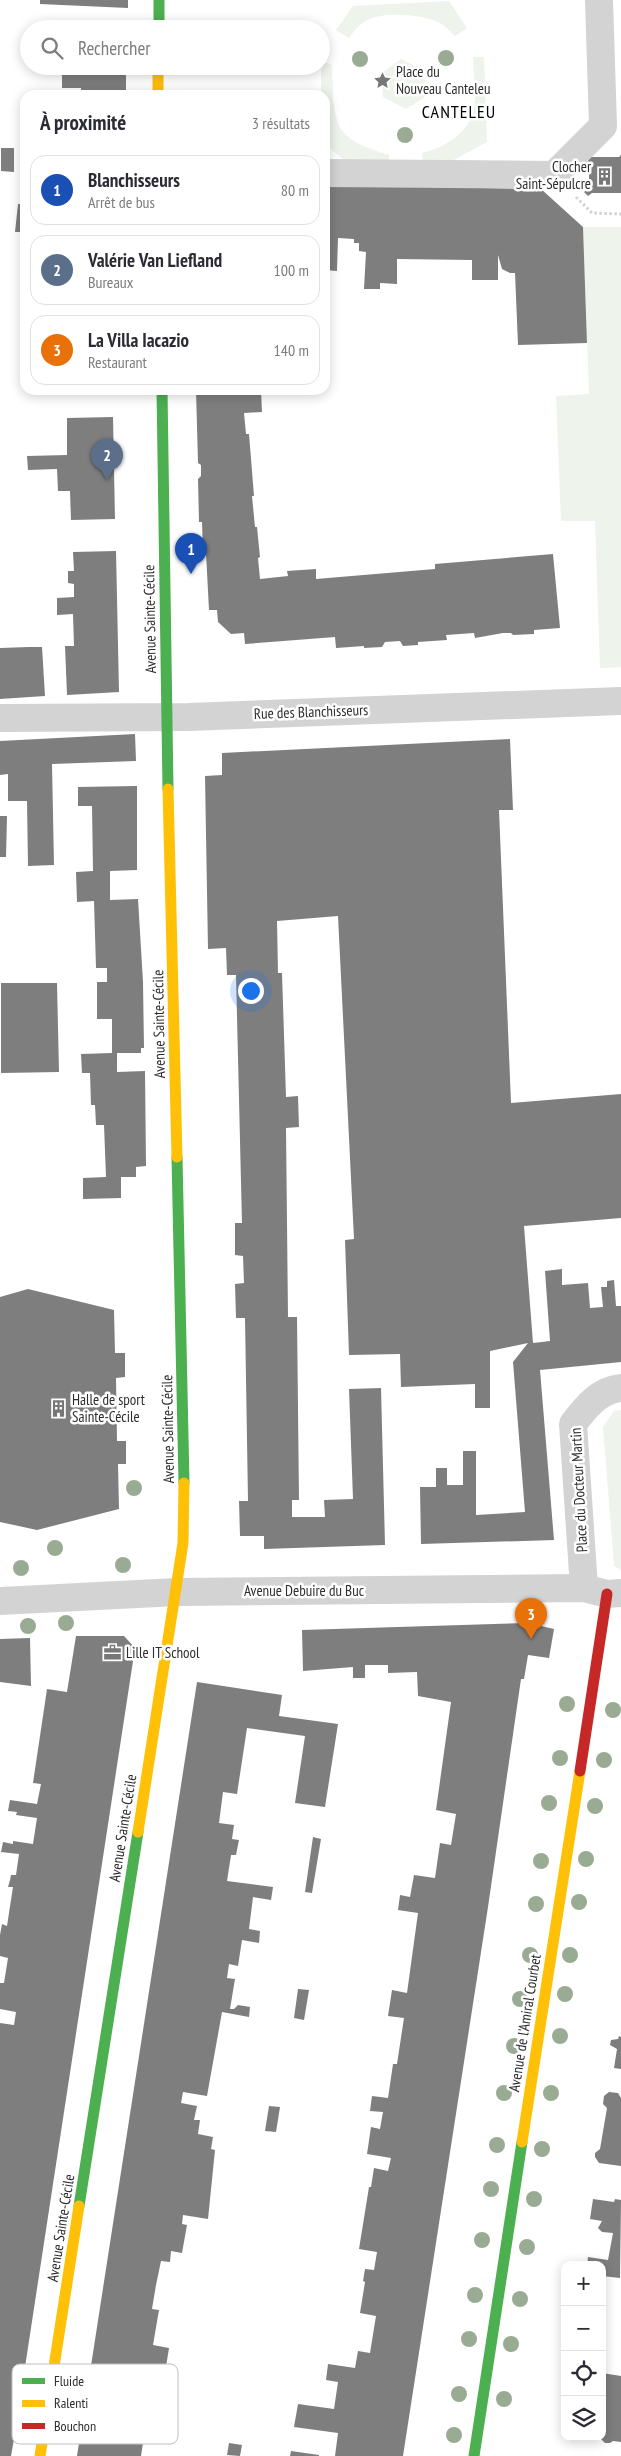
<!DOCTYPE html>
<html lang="fr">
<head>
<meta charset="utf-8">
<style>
  body { margin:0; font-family:"PT Sans Narrow",sans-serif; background:#f2f2f3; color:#2b2b33 }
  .controls { position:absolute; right:15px; bottom:15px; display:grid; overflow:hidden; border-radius:10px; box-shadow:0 2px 12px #0003 }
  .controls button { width:45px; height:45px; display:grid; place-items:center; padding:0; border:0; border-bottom:1px solid #e1e1e2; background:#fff; color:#2b2b33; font:25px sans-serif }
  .you { position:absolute; left:250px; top:990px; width:18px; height:18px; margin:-12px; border:4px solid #fff; border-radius:50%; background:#1a73e8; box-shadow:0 0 0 8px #1a73e833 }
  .badge { display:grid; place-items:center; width:32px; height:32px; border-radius:50%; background:#7c3aed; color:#fff; font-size:16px; font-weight:700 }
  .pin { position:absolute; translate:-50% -41px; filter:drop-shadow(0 1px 2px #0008) }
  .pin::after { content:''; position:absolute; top:26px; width:18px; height:15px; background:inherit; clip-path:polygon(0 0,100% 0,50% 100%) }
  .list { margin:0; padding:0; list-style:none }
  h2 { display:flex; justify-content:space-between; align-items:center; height:65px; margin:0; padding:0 20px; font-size:21px }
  h2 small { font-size:16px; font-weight:400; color:#7c7c81 }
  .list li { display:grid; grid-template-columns:32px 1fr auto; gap:15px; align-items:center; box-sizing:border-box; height:70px; margin:0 10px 10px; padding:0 10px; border:1px solid #e1e1e2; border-radius:15px }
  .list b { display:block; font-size:19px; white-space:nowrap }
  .list p { margin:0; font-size:16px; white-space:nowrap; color:#7c7c81 }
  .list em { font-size:16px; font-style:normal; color:#7c7c81 }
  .icon { flex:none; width:28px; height:28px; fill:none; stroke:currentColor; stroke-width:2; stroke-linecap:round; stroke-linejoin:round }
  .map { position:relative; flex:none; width:621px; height:2456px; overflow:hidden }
  .search { position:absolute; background:#fff; box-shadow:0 2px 12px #0003; left:20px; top:20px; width:310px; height:55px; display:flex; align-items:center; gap:12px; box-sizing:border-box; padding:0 18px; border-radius:28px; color:#7c7c81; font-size:19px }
  .panel { position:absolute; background:#fff; box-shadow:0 2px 12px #0003; left:20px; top:90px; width:310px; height:305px; border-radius:15px }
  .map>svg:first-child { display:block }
</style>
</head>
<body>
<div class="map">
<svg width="621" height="2456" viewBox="0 0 621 2456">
  <rect width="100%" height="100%" fill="#fff"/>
  <g fill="#eef3ec">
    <path d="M449,1L467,28L455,36C450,31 445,26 440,23C424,14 381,11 366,21C358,25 354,31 349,38L336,30L353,6Z"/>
    <path d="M473,57H484L487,142L454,160L423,161L422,153C444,148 469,133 474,109C477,93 473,73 473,57Z"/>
    <path d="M401,59L425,71V97L406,109L383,97L382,73Z"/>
    <path d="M321,61L332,65C333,82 331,120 344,133C355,145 374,150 389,155V160H344L325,144V95H321Z"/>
    <path d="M583,227H621V667L600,668L595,521H561L556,396L589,394Z"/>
    <path d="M621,1410V1570L614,1566L603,1427L614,1411Z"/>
  </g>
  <g fill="#7e7e7e">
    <path d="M40,0H128V8L40,4Z"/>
    <path d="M62,66H126V95H81V88H62Z"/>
    <path d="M1,148H14V172L1,171Z"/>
    <path d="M621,155V193H592L588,196L584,192L589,188V165L584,161L590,157H619Z"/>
    <path d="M325,185L541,189L583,227L587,343L518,345L515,273H510L502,269L498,255V280H472V260L397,259V284L380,283V289H364L366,252L359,251V243H354V239L338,238L337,271L325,270Z"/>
    <path d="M18,204H25V232H15Z"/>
    <path d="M196,390H261L262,412L244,413L246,434H249L254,496H252L255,527H257L260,557L258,558L260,579L288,576L287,571L316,569V579L435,569V564L553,554L560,628L534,630V634L513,635L511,633H503L475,638L474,633L446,635L447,640L418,642V645L403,646L400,641L385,642L382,647L364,648V646L336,648L335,637L245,644L244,633L231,634L218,622L217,610H209L206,553H203L202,522H199L198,479L201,476V465L198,463Z"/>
    <path d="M113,417L115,519L71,520L70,491H58L57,469L28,470L27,456L67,455V418Z"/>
    <path d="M116,551L119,692L67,695L65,646H74L73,614L57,615V598L74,597V584L68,583V571H74L73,552Z"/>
    <path d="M29,647H42L45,696L0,699V648Z"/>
    <path d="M135,734L136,761L52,764L54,865L28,866L27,801H8V774L0,775V741Z"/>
    <path d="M510,739L513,810H499L511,1103L621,1094V1218L524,1226L533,1343L550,1341L545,1271L562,1269V1285L588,1283L590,1308L603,1307L601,1287H607V1281L614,1280L616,1306H621V1362L540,1370L554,1540L421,1544L420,1487H436V1468H447V1485H463V1451H476V1515L525,1512L513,1362L528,1343L490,1351V1408H475V1384L401,1387L400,1354L349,1355L345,1240L354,1239L338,916L277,921L278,973H282L286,1097L298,1096L299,1127L286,1128L288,1317H297L299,1500H292V1517H325L324,1500L353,1499L349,1389L381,1388L385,1545L264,1549V1536H240L239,1501H248L245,1318H236L235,1284L244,1283L243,1256L235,1255V1223H242L236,975H227L226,948L208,949L205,776L222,775V753Z"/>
    <path d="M137,786V870L110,871V900L138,899L143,982L144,1048H141V1053H117V1072L145,1071L146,1166L136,1167V1177H121V1198L83,1199V1178L106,1177L104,1125H96L95,1105H91L90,1073H82L81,1054L112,1053V1019H97V982H107V968H96L94,901L77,902L76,872L93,871L92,806H78V787Z"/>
    <path d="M0,816H7L6,857H0Z"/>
    <path d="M1,983H57L59,1072L1,1073Z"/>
    <path d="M28,1289L114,1310L115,1353H125V1377L116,1378L117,1441H126V1464H118L119,1509L37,1530L0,1522V1297Z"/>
    <path d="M528,1623L554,1629L549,1658L528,1655L524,1679H521L488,1907L403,2456H335L338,2433L294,2427L298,2404L334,2409L338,2382L326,2380L328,2364L355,2368L358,2351L370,2353L376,2316L360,2313L365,2282L363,2281L365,2269L374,2270L377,2252L359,2249L369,2187H371L374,2168L388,2171L391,2158L367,2154L371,2127L380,2129L383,2112L370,2111L372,2096L388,2098L393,2064H397L404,2018L388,2016L392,1990L407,1993L418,1913L398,1910L400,1895L410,1897L414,1875L435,1878L440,1843L451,1845L456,1814L436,1810L451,1702L418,1696L417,1672L388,1673V1665H365V1678H353V1667L303,1671L302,1630Z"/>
    <path d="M76,1636H124L135,1648L14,2439L11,2456H0V2023L14,2025L16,2012L0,2009V1983H4L8,1958L0,1956V1935L2,1924L7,1926L13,1887H8L10,1880L11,1875H16L19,1854L1,1852L3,1842L13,1844V1841L33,1844L37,1818L16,1815L17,1812L8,1811L10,1800L37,1804L41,1784L33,1783L47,1689L67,1692Z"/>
    <path d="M30,1638L31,1686L0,1682V1639Z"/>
    <path d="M197,1682L282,1695L279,1716L338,1724L325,1807L295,1803L305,1736L247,1728L237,1794L223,1792L219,1823L234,1825L232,1839L239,1840L236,1855H231L227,1881L273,1887L271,1900L253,1897L249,1929L260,1931L259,1943L242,1940L238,1966L229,1964L227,1978L235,1979L230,2009H234L238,2005L250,2007L249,2017L222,2012L207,2096L183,2092L181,2103L197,2106L194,2120H200L198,2134L213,2137L211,2149L215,2150L208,2219L183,2215L182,2224L187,2225L182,2253L171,2251L170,2262L161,2261L156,2285L152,2309L159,2310L153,2345L169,2348L165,2373L149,2371L147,2382L170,2386L165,2413L148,2410L141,2456H77Z"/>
    <path d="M313,1837L321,1839L312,1893L305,1892Z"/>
    <path d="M298,1989L309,1990L304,2020L294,2018Z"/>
    <path d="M619,2036L621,2037V2069L614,2068L617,2049L610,2045L611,2040L618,2039Z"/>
    <path d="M609,2092L618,2093L621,2098V2166L599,2163L595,2157V2153L600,2149L607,2108L603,2104L604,2096Z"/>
    <path d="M269,2106L280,2107L276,2132L265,2131Z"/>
    <path d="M593,2199L614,2202L615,2199L621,2200L620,2278L602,2276V2265H587L588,2257L608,2260L613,2233L602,2232L598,2228L602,2221L590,2219Z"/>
    <path d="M602,2373L621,2376V2442L613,2441L610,2443H605L599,2437H602Z"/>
    <path d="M229,2443L242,2445L240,2456L227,2455Z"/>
    <path d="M291,2451L319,2455V2456H290Z"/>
  </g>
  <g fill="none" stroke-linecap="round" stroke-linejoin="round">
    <path stroke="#d3d3d3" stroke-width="3" stroke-dasharray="2.5 2.5" stroke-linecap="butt" d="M576,197L592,213L621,214"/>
    <g stroke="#d3d3d3" stroke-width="28">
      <path d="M325,173L554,175L603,126L599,0"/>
      <path d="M0,718L188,717L621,701"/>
      <path d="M584,1588L573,1424C585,1408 599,1390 621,1388"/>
      <path d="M0,1601L177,1592L584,1588L607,1594L621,1593"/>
    </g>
    <g stroke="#4caf50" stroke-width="11">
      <path d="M159,0V29"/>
      <path d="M162,390L168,789"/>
      <path d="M177,1157L184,1483"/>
      <path d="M79,2206L138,1832"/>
      <path d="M474,2456L522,2142"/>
    </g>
    <g stroke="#ffc107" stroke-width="11">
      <path d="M158,66V95"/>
      <path d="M168,789L177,1157"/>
      <path d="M138,1832L183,1543L184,1483"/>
      <path d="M522,2142L580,1771"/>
      <path d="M40,2456L79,2206"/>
    </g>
    <path stroke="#c62828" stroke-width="11" d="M580,1771L607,1594"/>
  </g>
  <g fill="#9aab94">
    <circle cx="446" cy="58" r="8"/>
    <circle cx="360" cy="59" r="8"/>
    <circle cx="405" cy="135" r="8"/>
    <circle cx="134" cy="1488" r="8"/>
    <circle cx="55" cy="1548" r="8"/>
    <circle cx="123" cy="1565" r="8"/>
    <circle cx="21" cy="1568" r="8"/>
    <circle cx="66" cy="1623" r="8"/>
    <circle cx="28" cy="1626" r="8"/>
    <circle cx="567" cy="1704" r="8"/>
    <circle cx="613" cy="1710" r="8"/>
    <circle cx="560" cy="1758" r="8"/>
    <circle cx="604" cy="1760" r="8"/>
    <circle cx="549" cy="1803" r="8"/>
    <circle cx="595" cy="1806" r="8"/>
    <circle cx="586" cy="1859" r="8"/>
    <circle cx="541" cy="1861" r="8"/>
    <circle cx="579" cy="1902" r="8"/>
    <circle cx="536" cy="1904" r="8"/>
    <circle cx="530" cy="1955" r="8"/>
    <circle cx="570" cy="1955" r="8"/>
    <circle cx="565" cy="1994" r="8"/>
    <circle cx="520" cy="1999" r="8"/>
    <circle cx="560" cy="2036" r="8"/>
    <circle cx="514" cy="2046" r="8"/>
    <circle cx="504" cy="2093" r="8"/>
    <circle cx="551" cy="2093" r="8"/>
    <circle cx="497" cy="2145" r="8"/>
    <circle cx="542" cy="2149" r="8"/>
    <circle cx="491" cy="2189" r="8"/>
    <circle cx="534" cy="2199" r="8"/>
    <circle cx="482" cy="2240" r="8"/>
    <circle cx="527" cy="2247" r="8"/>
    <circle cx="475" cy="2295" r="8"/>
    <circle cx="520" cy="2299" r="8"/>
    <circle cx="469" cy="2339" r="8"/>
    <circle cx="511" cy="2344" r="8"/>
    <circle cx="459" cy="2394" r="8"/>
    <circle cx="504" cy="2399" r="8"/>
    <circle cx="454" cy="2435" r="8"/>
  </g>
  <defs>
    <symbol id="sight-bare" viewBox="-9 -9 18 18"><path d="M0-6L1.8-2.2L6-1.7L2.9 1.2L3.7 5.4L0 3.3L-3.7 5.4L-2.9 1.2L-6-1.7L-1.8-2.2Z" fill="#777" stroke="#fff" stroke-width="2.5" paint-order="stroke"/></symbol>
    <symbol id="building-bare" viewBox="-9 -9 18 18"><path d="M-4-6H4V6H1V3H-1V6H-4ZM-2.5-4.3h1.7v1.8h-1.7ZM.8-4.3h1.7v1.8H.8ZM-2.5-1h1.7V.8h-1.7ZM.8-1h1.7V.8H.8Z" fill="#777" stroke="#fff" stroke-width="2.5" paint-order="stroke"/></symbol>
    <symbol id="office-bare" viewBox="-9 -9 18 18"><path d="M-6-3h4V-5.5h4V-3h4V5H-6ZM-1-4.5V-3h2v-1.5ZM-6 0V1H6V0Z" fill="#777" stroke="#fff" stroke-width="2.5" paint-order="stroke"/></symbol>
  </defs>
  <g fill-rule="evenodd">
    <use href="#sight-bare" x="370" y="68" width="25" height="25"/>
    <use href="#building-bare" x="592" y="164" width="25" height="25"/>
    <use href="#building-bare" x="46" y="1396" width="25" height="25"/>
    <use href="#office-bare" x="100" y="1640" width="25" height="25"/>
  </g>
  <g text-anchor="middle" stroke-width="5" stroke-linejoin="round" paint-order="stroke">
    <g font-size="15" fill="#2e2e2e" stroke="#fff" text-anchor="start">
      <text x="396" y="77">Place du<tspan x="396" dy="17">Nouveau Canteleu</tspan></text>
      <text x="591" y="172" text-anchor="end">Clocher<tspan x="591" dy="17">Saint-Sépulcre</tspan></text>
      <text x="72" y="1405">Halle de sport<tspan x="72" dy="17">Sainte-Cécile</tspan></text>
      <text x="126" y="1658">Lille IT School</text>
    </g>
    <g font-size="15" fill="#2e2e2e" stroke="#fff">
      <text transform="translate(150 619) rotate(-91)" y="5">Avenue Sainte-Cécile</text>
      <text transform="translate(311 712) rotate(-2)" y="5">Rue des Blanchisseurs</text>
      <text transform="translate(159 1024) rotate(-91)" y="5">Avenue Sainte-Cécile</text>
      <text transform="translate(168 1429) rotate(-91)" y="5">Avenue Sainte-Cécile</text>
      <text transform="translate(579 1490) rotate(-93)" y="5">Place du Docteur Martin</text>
      <text x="304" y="1596">Avenue Debuire du Buc</text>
      <text transform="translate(123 1828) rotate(-81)" y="5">Avenue Sainte-Cécile</text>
      <text transform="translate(525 2023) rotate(-81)" y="5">Avenue de l'Amiral Courbet</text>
      <text transform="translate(61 2228) rotate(-81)" y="5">Avenue Sainte-Cécile</text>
    </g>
    <g font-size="18" letter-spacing="1" fill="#000" stroke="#fff">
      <text x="459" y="118">CANTELEU</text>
    </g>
  </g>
  <rect x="12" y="2364" width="166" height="80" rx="8" fill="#fff" stroke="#c0c0c0" stroke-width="1"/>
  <rect x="22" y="2378" width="23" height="6" fill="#4caf50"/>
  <rect x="22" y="2400" width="23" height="7" fill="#ffc107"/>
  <rect x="22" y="2423" width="23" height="6" fill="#c62828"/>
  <g font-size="14" fill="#2e2e2e">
    <text x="54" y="2386">Fluide</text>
    <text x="54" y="2408">Ralenti</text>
    <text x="54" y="2431">Bouchon</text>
  </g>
</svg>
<div class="controls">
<button>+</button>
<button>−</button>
<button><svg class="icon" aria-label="locate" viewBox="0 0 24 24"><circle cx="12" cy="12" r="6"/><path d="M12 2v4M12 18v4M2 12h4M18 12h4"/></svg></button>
<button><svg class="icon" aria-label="layers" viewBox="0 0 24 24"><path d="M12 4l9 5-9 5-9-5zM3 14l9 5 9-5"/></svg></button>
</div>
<div class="you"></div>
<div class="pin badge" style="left:191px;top:574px;background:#1a4fb4">1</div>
<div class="pin badge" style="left:107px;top:480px;background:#5c6f8a">2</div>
<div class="pin badge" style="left:531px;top:1639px;background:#e8710a">3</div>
<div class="search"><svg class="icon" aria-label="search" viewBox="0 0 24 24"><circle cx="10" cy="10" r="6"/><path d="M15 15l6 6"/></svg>Rechercher</div>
<section class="panel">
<h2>À proximité<small>3 résultats</small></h2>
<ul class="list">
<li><span class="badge" style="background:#1a4fb4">1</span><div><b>Blanchisseurs</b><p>Arrêt de bus</p></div><em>80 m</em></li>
<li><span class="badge" style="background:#5c6f8a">2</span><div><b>Valérie Van Liefland</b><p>Bureaux</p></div><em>100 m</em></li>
<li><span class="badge" style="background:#e8710a">3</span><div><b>La Villa Iacazio</b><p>Restaurant</p></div><em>140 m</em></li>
</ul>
</section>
</div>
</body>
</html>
